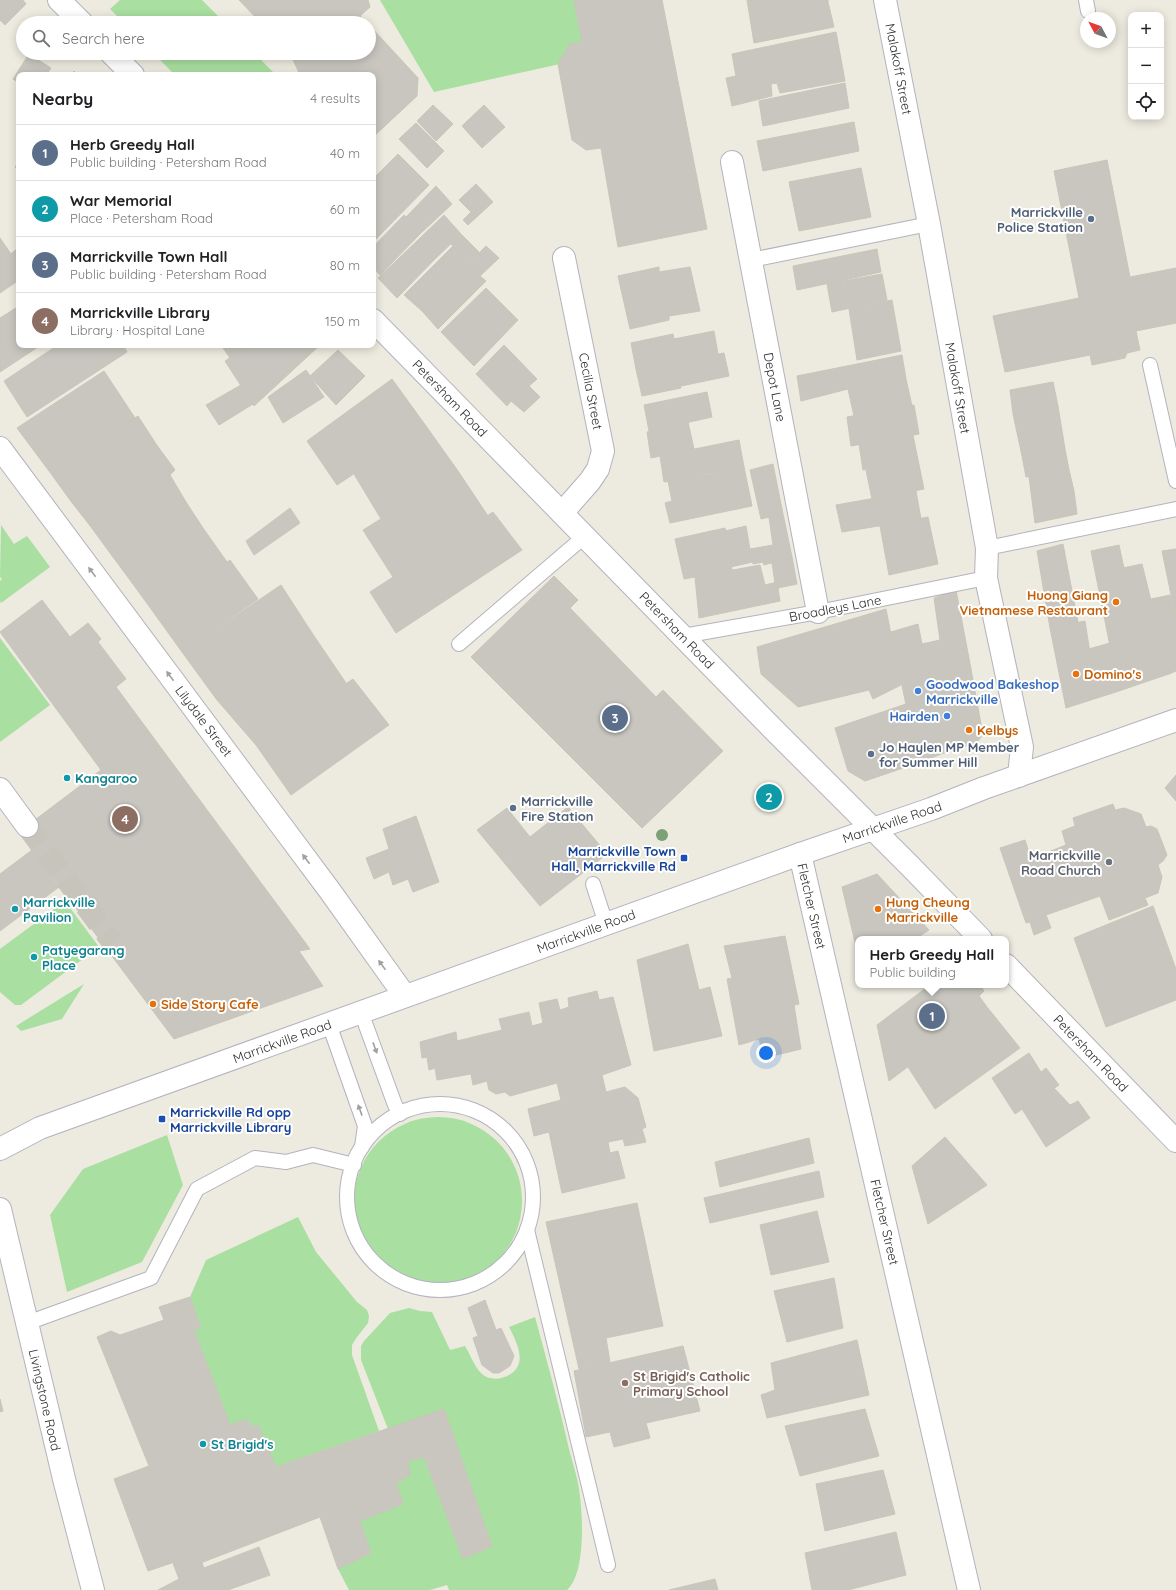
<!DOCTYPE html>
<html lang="en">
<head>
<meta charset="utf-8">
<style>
  body { margin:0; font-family:Quicksand,sans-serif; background:#f6f6f6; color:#202124 }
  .controls { position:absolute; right:12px; top:12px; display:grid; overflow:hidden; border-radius:8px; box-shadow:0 2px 10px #0003 }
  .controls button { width:36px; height:36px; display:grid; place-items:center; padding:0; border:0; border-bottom:1px solid #e0e0e0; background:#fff; color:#202124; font:20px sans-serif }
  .compass { position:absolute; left:1080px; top:12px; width:36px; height:36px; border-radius:50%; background:#fff; box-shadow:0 2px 10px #0003; rotate:311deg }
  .you { position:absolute; left:766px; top:1053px; width:14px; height:14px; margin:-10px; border:3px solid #fff; border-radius:50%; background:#1a73e8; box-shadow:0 0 0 6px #1a73e833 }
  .badge { display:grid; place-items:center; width:26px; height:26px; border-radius:50%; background:#0b8043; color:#fff; font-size:13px; font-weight:700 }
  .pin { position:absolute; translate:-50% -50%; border:2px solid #fff; box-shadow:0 1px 4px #0006 }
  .popup { position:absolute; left:855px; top:936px; width:154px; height:52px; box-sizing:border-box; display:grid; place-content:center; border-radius:8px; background:#fff; filter:drop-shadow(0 1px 3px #0005); font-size:13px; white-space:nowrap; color:#757577 }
  .popup b { font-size:15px; color:#202124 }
  .popup::after { content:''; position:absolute; left:50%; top:100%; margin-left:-8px; border:8px solid transparent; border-top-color:#fff }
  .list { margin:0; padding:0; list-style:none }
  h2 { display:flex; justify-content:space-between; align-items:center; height:52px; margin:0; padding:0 16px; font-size:17px }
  h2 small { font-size:13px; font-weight:400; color:#757577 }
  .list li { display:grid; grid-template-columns:26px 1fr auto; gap:12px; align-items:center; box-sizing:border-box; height:56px; padding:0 16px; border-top:1px solid #e0e0e0 }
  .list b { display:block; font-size:15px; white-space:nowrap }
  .list p { margin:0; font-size:13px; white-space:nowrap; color:#757577 }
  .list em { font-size:13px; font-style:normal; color:#757577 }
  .icon { flex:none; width:22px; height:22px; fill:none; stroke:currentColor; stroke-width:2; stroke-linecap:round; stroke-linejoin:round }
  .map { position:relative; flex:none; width:1176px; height:1590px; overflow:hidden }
  .search { position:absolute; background:#fff; box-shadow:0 2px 10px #0003; left:16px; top:16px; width:360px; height:44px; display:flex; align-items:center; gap:10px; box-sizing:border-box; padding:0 14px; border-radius:22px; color:#757577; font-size:15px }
  .panel { position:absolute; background:#fff; box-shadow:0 2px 10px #0003; left:16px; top:72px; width:360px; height:276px; border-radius:8px }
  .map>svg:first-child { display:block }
</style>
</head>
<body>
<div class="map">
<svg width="1176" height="1590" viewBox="0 0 1176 1590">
  <rect width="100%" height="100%" fill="#edeadf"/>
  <g fill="#a9dfa0">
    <path d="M120,0H202L225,23H124L110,9Z"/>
    <path d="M380,0H575L587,58L434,92Z"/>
    <path d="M153,53H254L276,75H175Z"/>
    <path d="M1,525L14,544L27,536L50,567L1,603L0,601V581L2,579L0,577Z"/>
    <path d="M0,638L50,705L0,742Z"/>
    <path d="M65,901L99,947L21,1005H15L0,992V949Z"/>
    <path d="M84,984L62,1019L21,1031L16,1026Z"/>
    <circle cx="438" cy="1201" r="84"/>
    <path d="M167,1135L183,1185L142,1262L67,1292L50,1215L83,1169Z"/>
    <path d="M298,1217L316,1252L357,1302L367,1310L369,1316L368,1323L357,1337L352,1345V1355L379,1431L276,1467L258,1425L252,1427L247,1419L230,1425L194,1330L201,1327L190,1297L206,1260Z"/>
    <path d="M409,1308L420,1311L432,1312L450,1350L465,1346C470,1354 474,1366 481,1373C491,1384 515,1378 519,1363C522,1351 514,1337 509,1327L535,1317C547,1361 559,1405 569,1449C573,1465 579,1481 580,1497C583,1520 585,1574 567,1590H449L447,1585L430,1590H349L338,1569L371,1553L360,1521L402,1504L396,1483L408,1461L424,1457L463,1559L492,1546L444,1410L388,1429L361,1360V1346L364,1341L390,1313Z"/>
  </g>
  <g fill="#c8c6bf" stroke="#c8c6b9">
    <path d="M0,0H23L26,4L5,25L0,20Z"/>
    <path d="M239,0H368L370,7L360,16L367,23H261Z"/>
    <path d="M574,0H662L707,229L618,247L601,148L586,150L572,140L558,64L570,44L582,42Z"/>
    <path d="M747,0H828V2L750,18Z"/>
    <path d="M828,2L834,27L754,43L750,18Z"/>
    <path d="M369,25L418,78L417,96L373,137V75H300L290,53H369Z"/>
    <path d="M836,32L845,81L780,93L777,83L771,84L772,96L732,106L726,78L736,76L732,54Z"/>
    <path d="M29,54L51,68L46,75H19V83L13,79Z"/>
    <path d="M74,71L78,75H70Z"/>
    <path d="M845,83L849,108L763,126L759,101Z"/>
    <path d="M433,105L453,124L436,141L417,121Z"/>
    <path d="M484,105L505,127L482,148L462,126Z"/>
    <path d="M854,122L859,151L763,171L757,141Z"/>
    <path d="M416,123L444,151L427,168L399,139Z"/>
    <path d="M398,154L429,185L373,242V179Z"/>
    <path d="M1107,160L1130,277L1176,268V323L1136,331L1140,350L1127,353L1125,358L1092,365L1090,355L1005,372L993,316L1079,298L1054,171Z"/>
    <path d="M19,162V171L15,167Z"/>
    <path d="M861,168L871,217L799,231L789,182Z"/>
    <path d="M476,184L493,202L468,225L463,220L471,212L459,200Z"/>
    <path d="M436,186L452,204L421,233L406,217Z"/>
    <path d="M404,215L421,233L380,275L373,267V247Z"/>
    <path d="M444,215L461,234L434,260L417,241Z"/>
    <path d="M461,234L479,252L459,273L443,256L453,246L451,244Z"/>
    <path d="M0,238L11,254L19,247V280L0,293Z"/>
    <path d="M417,241L434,260L397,298L378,278Z"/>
    <path d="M486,246L499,258L480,276L486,281L438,329L422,311Z"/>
    <path d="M877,249L881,272L797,290L793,266Z"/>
    <path d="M443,256L459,273L422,311L404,295Z"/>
    <path d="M659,267V272L690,267L700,311L669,316V320L630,329L618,276Z"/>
    <path d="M882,274L887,300L832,312L827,284Z"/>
    <path d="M486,288L518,320L474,366L441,332Z"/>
    <path d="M892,300L901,351L857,360L849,309Z"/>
    <path d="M19,306V345H41L0,372V318Z"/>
    <path d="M714,331L718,354L636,369L631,343L673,334L674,339Z"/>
    <path d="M58,345H123L127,352L27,417L4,381Z"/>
    <path d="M221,345H250L230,358Z"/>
    <path d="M250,345H320L254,406L225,361Z"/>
    <path d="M504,345L537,379L529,386L540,397L524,412L511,401L507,406L476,374Z"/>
    <path d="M338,350L365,376L336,405L310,376Z"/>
    <path d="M724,353L729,376L681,386L675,362Z"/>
    <path d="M902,355L906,379L848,389L801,401L797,376Z"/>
    <path d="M675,362L681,388L642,396L636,369Z"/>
    <path d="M306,370L324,397L283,423L268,397Z"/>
    <path d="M104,371L135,418L52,475L17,428Z"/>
    <path d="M392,379L426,426L337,485L307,441Z"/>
    <path d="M906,379L912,406L854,416L848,389Z"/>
    <path d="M1053,382L1058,406L1013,414L1010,390Z"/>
    <path d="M241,385L253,404L219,425L206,405Z"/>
    <path d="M707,392L712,417L649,431L644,405Z"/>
    <path d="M914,405L919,434L851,446L847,417Z"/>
    <path d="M1058,406L1065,449L1022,456L1013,414Z"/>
    <path d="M138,416L156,444L70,500L52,475Z"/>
    <path d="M688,422L694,449L651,458L647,432Z"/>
    <path d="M426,426L458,471L381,519L354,474Z"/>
    <path d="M913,435L918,460L863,470L859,444Z"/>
    <path d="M739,440L744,467L664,482L660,456Z"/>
    <path d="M156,444L175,470L170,475L91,527L70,500Z"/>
    <path d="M1065,449L1069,470L1026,477L1022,456Z"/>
    <path d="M918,460L924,489L872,499L866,470Z"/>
    <path d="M773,464L783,514L761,519L750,470Z"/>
    <path d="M744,467L752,506L713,514L707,475Z"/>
    <path d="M1069,470L1074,491L1032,500L1029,477Z"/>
    <path d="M458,471L488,516L393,577L363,530Z"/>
    <path d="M170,475L186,502L110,553L91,527Z"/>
    <path d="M707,475L713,514L670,523L665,503L672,501L668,481Z"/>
    <path d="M916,491L921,519L842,532L836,505Z"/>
    <path d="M1074,491L1077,514L1035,523L1032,500Z"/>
    <path d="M186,502L203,528L130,580L110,553Z"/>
    <path d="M290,508L300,523L254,555L246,541Z"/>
    <path d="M493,512L522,550L396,633L370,592Z"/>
    <path d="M783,514L792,557L764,565L763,562L753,564L750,549L773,545L769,517Z"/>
    <path d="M928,517L938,564L889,575L880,526Z"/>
    <path d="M746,526L752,562L731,567L725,531Z"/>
    <path d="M203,528L227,562L154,613L130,580Z"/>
    <path d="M725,528L732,570L684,579L675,539Z"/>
    <path d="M1063,544L1078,622L1050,628L1037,551Z"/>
    <path d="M1119,545L1148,681L1119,691L1091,551Z"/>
    <path d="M1176,549V619L1162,551Z"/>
    <path d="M792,557L797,584L778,588L777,582L775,583L772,563Z"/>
    <path d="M230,560L258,599L182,652L154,613Z"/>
    <path d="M1142,564L1169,674L1148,681L1123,568Z"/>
    <path d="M760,565L765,585L777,582L780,601L699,618L695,577Z"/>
    <path d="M554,576L578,600L570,608L656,697L663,690L723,751L642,828L471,657Z"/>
    <path d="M281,585L312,633L217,700L182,652Z"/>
    <path d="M956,590L971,669L929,679L922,644L940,640L934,598Z"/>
    <path d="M1170,595L1176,619V671L1169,674L1151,599Z"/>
    <path d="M42,600L70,637L88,623L101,639L98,642L126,679L116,687L310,949L299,951L323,986L174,1039L19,832L101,770L0,632Z"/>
    <path d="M886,609L901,685L873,699L869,690L798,707L761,674L757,647Z"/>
    <path d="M1085,621L1097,698L1066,708L1050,628Z"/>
    <path d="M918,624L944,753L918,763L891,632Z"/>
    <path d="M312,633L346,683L256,745L217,700Z"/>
    <path d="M1110,643L1119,691L1097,698L1089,649Z"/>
    <path d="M971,669L983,735L976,743L944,753L929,679Z"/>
    <path d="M353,679L389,725L291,795L256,745Z"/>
    <path d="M906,704L918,763L865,781L848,771L835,728Z"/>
    <path d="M1176,775V801L1165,788Z"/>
    <path d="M1113,804L1115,810L1124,808L1141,814L1146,827L1151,826L1157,829L1167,855L1163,861L1158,865L1162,877L1158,893L1145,898L1148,905L1109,920L1100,896L1046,915L1051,928L1034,935L1030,922L1026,923L1000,848L1025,840L1031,859L1066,845L1062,831L1075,826L1073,818Z"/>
    <path d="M568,807L607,854L540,906L477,830L507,808L530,837Z"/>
    <path d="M416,816L439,882L413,892L408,879L393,885L389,872L374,879L366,858L389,849L383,829Z"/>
    <path d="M32,850L59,887L0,931V874Z"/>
    <path d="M877,874L929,930L915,939H858V955L842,887Z"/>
    <path d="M1153,906L1176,969V1000L1106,1027L1074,938Z"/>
    <path d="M785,936L799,1004L794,1005L801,1049L764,1058L759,1039L739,1045L727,979L732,978L724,946Z"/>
    <path d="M688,944L699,990L710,987L722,1036L654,1051L637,960Z"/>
    <path d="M930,985H980L984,991L979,996L987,1007L889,1081L877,1025Z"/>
    <path d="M597,991L599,1000L613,997L631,1065L602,1075L606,1092L625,1087L638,1098L646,1127L642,1129L646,1142L625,1146L623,1139L608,1142L610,1153L618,1151L625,1178L562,1193L549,1132L534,1136L528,1109L561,1100L557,1083L510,1096L505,1092L496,1094L489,1090L487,1081L473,1085L471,1074L437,1080L435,1068L429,1070L427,1057L422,1058L420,1042L456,1032L457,1041L502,1030L499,1019L529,1012L532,1026L543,1023L539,1003L557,999L560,1010L569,1007L568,998Z"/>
    <path d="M987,1007L1020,1048L935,1109L908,1067Z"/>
    <path d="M1029,1053L1041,1072L1046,1068L1059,1085L1015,1114L992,1078Z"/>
    <path d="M1054,1088L1070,1105L1078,1101L1090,1118L1046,1147L1022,1109Z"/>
    <path d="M945,1137L987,1185L928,1224L912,1166Z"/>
    <path d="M809,1138L814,1163L720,1187L715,1162Z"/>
    <path d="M819,1171L824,1197L710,1223L704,1198Z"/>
    <path d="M637,1203L663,1326L606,1338L610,1362L579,1369L546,1222Z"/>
    <path d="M817,1211L829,1262L771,1275L760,1225Z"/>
    <path d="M834,1278L843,1328L787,1342L774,1291Z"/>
    <path d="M190,1297L201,1328L194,1330L230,1425L247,1419L252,1427L258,1425L276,1467L444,1409L492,1546L463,1559L424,1457L408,1461L410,1475L396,1483L403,1504L360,1521L371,1553L338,1569L320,1517L198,1564L195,1555L148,1571L114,1479L149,1466L97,1337L111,1331L120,1335L164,1320L159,1307Z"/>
    <path d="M485,1300L496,1330L501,1328L514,1356L510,1366L499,1373H493L482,1365L473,1338L478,1336L468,1308Z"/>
    <path d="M857,1340L869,1395L767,1418L761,1395L775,1390L771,1363Z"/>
    <path d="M683,1346L700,1411L646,1423L650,1438L614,1447L610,1432L586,1437L574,1371Z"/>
    <path d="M0,1399L3,1411L0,1412Z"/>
    <path d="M865,1409L879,1456L800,1476L785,1426Z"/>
    <path d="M883,1470L895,1514L825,1531L816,1484Z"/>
    <path d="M896,1532L906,1575L848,1590H812L805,1553Z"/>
    <path d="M259,1547L270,1575L228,1590H158L179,1579L173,1563L195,1555L198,1564L202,1563L204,1568Z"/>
    <path d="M715,1579L718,1590H669Z"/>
  </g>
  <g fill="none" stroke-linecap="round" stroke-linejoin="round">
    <path stroke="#c6c4bb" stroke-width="22" stroke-dasharray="22 11" stroke-linecap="butt" d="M27,826L113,943"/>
    <defs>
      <g id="service">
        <path d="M1086,0L1088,11"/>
        <path d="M751,260L929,224"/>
        <path d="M1150,365L1176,481"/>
        <path d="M987,548L1176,509"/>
        <path d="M683,636L818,612L986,578"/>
        <path d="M459,644L585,536"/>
        <path d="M593,884L606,924"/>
        <path d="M361,1012L395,1105L400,1114"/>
        <path d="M329,1024L365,1126L362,1147"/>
        <circle cx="440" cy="1197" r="93"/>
        <path d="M527,1230L608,1565"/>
        <path d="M27,1323L151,1278L197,1189L255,1158L286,1162L313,1155L354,1165"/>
      </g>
      <path id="pedestrian" d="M0,789L27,826"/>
      <g id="minor">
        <path d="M59,0L82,23"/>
        <path d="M885,0L929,224L987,548L986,578L1022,747L1019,776"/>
        <path d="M111,53L133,75"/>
        <path d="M732,162L818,612"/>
        <path d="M373,320L774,730L910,866L981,939"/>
        <path d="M0,448L330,891L405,996"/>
        <path d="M562,513L590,481L598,469L603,451L564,258"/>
        <path d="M800,854L969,1590"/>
        <path d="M1006,965L1176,1141"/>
      </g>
      <path id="tertiary" d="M0,1209L65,1483L93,1590"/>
      <path id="secondary" d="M0,1149L40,1128L800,854L931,809L984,788L1176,720"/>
    </defs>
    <use href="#service" stroke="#b3b3be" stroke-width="16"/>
    <use href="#pedestrian" stroke="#b3b3be" stroke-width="24"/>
    <use href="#minor" stroke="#b3b3be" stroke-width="24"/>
    <use href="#tertiary" stroke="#b3b3be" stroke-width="24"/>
    <use href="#secondary" stroke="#b3b3be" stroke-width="24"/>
    <use href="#service" stroke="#fff" stroke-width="14"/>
    <use href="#pedestrian" stroke="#fff" stroke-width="22"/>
    <use href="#minor" stroke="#fff" stroke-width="22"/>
    <use href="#tertiary" stroke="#fff" stroke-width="22"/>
    <use href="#secondary" stroke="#fff" stroke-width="22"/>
  </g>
  <circle fill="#7ca176" cx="662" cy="835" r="6"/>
  <defs><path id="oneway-solid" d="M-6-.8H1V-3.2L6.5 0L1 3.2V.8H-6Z"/></defs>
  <g fill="#a0a0a0">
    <use href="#oneway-solid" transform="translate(92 572) rotate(-127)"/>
    <use href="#oneway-solid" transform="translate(170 676) rotate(-127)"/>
    <use href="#oneway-solid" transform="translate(306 859) rotate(-127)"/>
    <use href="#oneway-solid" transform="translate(382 965) rotate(-126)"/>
    <use href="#oneway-solid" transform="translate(375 1048) rotate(70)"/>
    <use href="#oneway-solid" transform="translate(360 1110) rotate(-110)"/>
  </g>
  <g fill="#5c6f8a" stroke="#fff" stroke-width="1.5">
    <circle cx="1091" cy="219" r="4"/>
    <circle cx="871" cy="754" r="4"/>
    <circle cx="513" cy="808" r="4"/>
  </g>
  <g fill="#e8710a" stroke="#fff" stroke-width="1.5">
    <circle cx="1116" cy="602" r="4"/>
    <circle cx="1076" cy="674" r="4"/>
    <circle cx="969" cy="730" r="4"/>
    <circle cx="878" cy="909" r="4"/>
    <circle cx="153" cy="1004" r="4"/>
  </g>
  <g fill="#3f7fe0" stroke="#fff" stroke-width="1.5">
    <circle cx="918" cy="691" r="4"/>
    <circle cx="947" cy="716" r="4"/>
  </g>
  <g fill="#0f9aa8" stroke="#fff" stroke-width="1.5">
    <circle cx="67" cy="778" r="4"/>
    <circle cx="15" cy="909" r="4"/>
    <circle cx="34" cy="957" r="4"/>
    <circle cx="203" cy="1444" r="4"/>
  </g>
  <g fill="#1a4fb4" stroke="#fff" stroke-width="1.5">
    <rect x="680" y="854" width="8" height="8" rx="2"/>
    <rect x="158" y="1115" width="8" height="8" rx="2"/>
  </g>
  <circle fill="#6b7280" stroke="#fff" stroke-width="1.5" cx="1109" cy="862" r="4"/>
  <circle fill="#8d6e63" stroke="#fff" stroke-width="1.5" cx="625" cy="1383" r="4"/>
  <g text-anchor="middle" stroke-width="4" stroke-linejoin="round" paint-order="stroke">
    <g font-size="13" fill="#2c2c2c" stroke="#fff">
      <text transform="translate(899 69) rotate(79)" y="5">Malakoff Street</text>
      <text transform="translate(775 387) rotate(79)" y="5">Depot Lane</text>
      <text transform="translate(958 388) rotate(80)" y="5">Malakoff Street</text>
      <text transform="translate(591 391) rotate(79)" y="5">Cecilia Street</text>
      <text transform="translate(450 398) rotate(46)" y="5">Petersham Road</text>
      <text transform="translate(835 608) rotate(-11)" y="5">Broadleys Lane</text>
      <text transform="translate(677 630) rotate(46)" y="5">Petersham Road</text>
      <text transform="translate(204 721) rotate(53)" y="5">Lilydale Street</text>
      <text transform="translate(892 822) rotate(-19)" y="5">Marrickville Road</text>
      <text transform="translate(812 906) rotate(77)" y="5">Fletcher Street</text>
      <text transform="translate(586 931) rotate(-20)" y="5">Marrickville Road</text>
      <text transform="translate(282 1041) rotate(-20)" y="5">Marrickville Road</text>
      <text transform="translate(1091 1053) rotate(46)" y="5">Petersham Road</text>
      <text transform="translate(885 1222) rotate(77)" y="5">Fletcher Street</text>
      <text transform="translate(45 1400) rotate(77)" y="5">Livingstone Road</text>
    </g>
    <g font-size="13" font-weight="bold" fill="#4e5e75" stroke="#fff" text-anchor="start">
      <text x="1083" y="217" text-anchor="end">Marrickville<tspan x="1083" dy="15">Police Station</tspan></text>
      <text x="879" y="752">Jo Haylen MP Member<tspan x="879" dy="15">for Summer Hill</tspan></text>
      <text x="521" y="806">Marrickville<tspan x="521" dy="15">Fire Station</tspan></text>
    </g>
    <g font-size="13" font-weight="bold" fill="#c56008" stroke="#fff" text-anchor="start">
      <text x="1108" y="600" text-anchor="end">Huong Giang<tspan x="1108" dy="15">Vietnamese Restaurant</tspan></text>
      <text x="1084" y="679">Domino's</text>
      <text x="977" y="735">Kelbys</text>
      <text x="886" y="907">Hung Cheung<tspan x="886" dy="15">Marrickville</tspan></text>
      <text x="161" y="1009">Side Story Cafe</text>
    </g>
    <g font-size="13" font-weight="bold" fill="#366cbe" stroke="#fff" text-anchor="start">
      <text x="926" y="689">Goodwood Bakeshop<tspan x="926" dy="15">Marrickville</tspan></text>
      <text x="939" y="721" text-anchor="end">Hairden</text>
    </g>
    <g font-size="13" font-weight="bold" fill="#0d838f" stroke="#fff" text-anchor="start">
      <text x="75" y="783">Kangaroo</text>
      <text x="23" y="907">Marrickville<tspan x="23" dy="15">Pavilion</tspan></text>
      <text x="42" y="955">Patyegarang<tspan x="42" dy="15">Place</tspan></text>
      <text x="211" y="1449">St Brigid's</text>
    </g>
    <g font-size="13" font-weight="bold" fill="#164399" stroke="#fff" text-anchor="end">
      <text x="676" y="856">Marrickville Town<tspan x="676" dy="15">Hall, Marrickville Rd</tspan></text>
      <text x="170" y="1117" text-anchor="start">Marrickville Rd opp<tspan x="170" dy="15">Marrickville Library</tspan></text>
    </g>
    <g font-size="13" font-weight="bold" fill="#5b616d" stroke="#fff" text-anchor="end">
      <text x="1101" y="860">Marrickville<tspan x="1101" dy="15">Road Church</tspan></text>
    </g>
    <g font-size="13" font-weight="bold" fill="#785e54" stroke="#fff" text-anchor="start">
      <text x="633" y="1381">St Brigid's Catholic<tspan x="633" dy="15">Primary School</tspan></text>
    </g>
  </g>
</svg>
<div class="controls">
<button>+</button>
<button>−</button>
<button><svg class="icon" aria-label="locate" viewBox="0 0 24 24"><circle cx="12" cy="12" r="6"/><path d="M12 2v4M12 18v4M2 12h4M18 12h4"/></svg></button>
</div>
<svg class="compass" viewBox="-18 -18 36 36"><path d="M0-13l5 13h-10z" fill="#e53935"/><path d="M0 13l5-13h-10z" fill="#757577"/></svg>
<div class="you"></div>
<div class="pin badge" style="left:932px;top:1016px;background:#5c6f8a">1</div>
<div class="popup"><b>Herb Greedy Hall</b>Public building</div>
<div class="pin badge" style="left:769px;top:797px;background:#0f9aa8">2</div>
<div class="pin badge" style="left:615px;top:718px;background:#5c6f8a">3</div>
<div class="pin badge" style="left:125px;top:819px;background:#8d6e63">4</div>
<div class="search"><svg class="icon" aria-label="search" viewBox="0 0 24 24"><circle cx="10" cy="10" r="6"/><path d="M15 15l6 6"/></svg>Search here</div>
<section class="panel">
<h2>Nearby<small>4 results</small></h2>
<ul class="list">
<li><span class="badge" style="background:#5c6f8a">1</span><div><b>Herb Greedy Hall</b><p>Public building · Petersham Road</p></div><em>40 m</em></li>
<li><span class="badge" style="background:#0f9aa8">2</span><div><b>War Memorial</b><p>Place · Petersham Road</p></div><em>60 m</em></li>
<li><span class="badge" style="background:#5c6f8a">3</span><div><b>Marrickville Town Hall</b><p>Public building · Petersham Road</p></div><em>80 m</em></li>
<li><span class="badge" style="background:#8d6e63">4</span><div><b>Marrickville Library</b><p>Library · Hospital Lane</p></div><em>150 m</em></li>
</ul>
</section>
</div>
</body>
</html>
